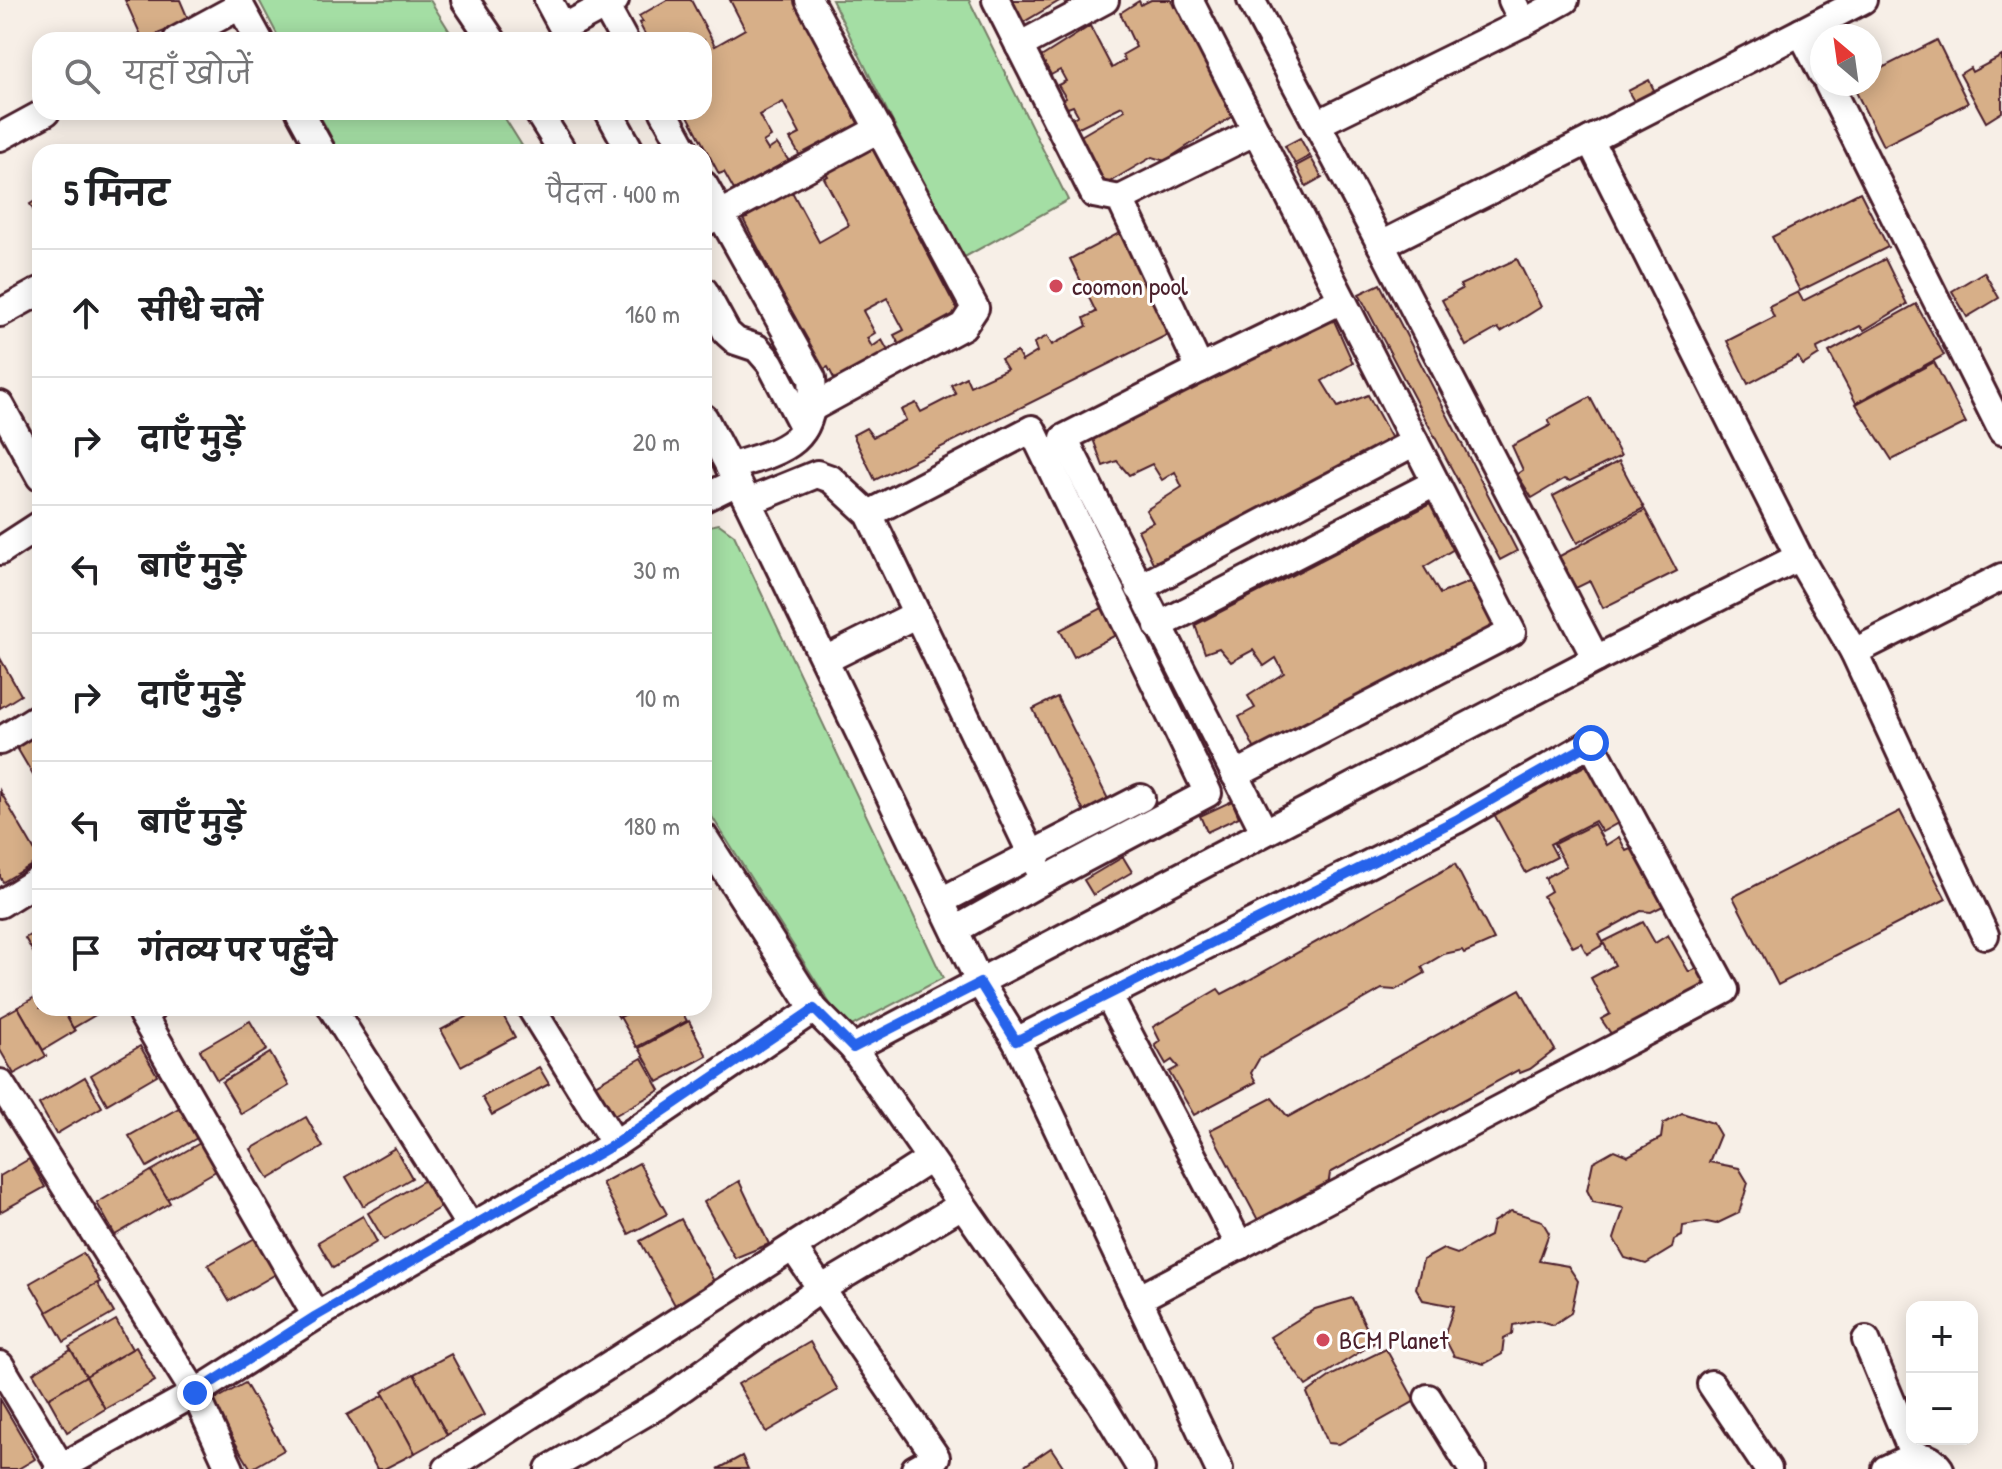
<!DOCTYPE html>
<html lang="hi">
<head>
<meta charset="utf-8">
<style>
  body { margin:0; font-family:"Patrick Hand","Playpen Sans Deva",sans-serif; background:#f2f2f2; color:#202124 }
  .controls { position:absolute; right:24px; bottom:24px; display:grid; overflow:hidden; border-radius:16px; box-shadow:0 4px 20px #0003 }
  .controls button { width:72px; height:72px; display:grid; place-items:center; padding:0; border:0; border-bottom:2px solid #e0e0e0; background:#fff; color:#202124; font:40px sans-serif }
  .compass { position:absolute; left:1810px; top:24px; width:72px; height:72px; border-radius:50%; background:#fff; box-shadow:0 4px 20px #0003; rotate:331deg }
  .stop { position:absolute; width:24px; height:24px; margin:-18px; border:6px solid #2563eb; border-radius:50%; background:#fff }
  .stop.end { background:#2563eb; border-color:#fff; box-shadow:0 2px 8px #0008 }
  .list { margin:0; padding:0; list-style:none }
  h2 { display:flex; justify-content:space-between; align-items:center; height:104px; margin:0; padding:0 32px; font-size:34px }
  h2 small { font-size:26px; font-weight:400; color:#757577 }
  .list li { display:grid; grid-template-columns:52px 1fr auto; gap:24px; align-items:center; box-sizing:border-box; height:128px; padding:0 32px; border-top:2px solid #e0e0e0 }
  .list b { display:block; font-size:30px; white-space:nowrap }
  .list em { font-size:26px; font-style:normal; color:#757577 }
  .icon { flex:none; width:44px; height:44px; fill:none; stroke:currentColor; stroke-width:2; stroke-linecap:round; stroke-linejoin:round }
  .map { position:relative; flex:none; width:2002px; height:1469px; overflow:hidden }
  .search { position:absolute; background:#fff; box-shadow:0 4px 20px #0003; left:32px; top:32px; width:680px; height:88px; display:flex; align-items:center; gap:20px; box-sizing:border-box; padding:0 28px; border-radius:24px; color:#757577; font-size:30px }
  .panel { position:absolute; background:#fff; box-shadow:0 4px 20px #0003; left:32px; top:144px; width:680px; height:872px; border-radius:24px }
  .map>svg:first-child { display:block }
</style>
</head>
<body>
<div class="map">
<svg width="2002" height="1469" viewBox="0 0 2002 1469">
  <rect width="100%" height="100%" fill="#f7efe7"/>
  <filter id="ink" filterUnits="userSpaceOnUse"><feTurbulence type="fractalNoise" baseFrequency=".0125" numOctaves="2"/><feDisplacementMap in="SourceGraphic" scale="16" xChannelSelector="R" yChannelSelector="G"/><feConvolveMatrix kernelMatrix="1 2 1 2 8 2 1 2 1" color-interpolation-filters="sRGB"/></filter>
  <g filter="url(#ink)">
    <g fill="#a4dea4" stroke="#777e68" stroke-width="2">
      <path d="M259,0H430L455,40H280Z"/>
      <path d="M832,0H969L1068,200L961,259Z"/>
      <path d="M318,112H501L526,152H339Z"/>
      <path d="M719,524L734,535L943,978L846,1029L704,804V527Z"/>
    </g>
    <g fill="#d7af88" stroke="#4a1f2b" stroke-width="2">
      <path d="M125,0H180L189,21L143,40Z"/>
      <path d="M667,0H691L715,46L745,29L730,0H794L859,125L800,156L790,139L800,134L783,102L759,115L771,137L763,142L768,150L777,144L789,161L734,190L724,172L719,174L686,112H704V40H648L639,23L643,22L639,16Z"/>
      <path d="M1009,0H1061L1022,23Z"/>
      <path d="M1151,0H1171L1174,7L1180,5L1187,18L1182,20L1194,41L1201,38L1207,50L1201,54L1237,113L1165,161L1152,157L1106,184L1079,137L1125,110L1122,106L1075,129L1070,120L1078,115L1073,106L1065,109L1060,101L1066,98L1058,85L1066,81L1060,70L1051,75L1041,57L1090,26L1112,68L1125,60L1122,55L1136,47L1120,13L1139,1L1141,5Z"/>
      <path d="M1937,40L1968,103L1883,146L1852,84H1870V74Z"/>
      <path d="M2002,56V112L1986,122L1960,74L1970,68L1972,72Z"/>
      <path d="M1649,80L1659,100L1639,110L1628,91Z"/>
      <path d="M1300,138L1310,156L1295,164L1285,146Z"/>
      <path d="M870,144L963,321L903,352L894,335L904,330L887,298L863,311L875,333L867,338L872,347L882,340L892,358L838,386L828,367L822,370L743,219L747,218L743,212L789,186L819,242L849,225L824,178L828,176L824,170Z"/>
      <path d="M1311,158L1322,177L1306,186L1296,166Z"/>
      <path d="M1860,192L1888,247L1800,291L1772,237Z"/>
      <path d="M40,198V222L30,204Z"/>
      <path d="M1121,232L1171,333L875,480L853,435L866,428L873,437L906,420L901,410L916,403L921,412L956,394L951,385L966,377L970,386L1007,369L1001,359L1017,352L1022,361L1037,352L1034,343L1047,336L1052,345L1087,326L1084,318L1096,312L1070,259Z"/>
      <path d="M1517,259L1541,307L1501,332L1498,328L1466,346L1442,300L1462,289L1460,285Z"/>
      <path d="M1885,259L1907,304L1864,330L1860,326L1817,348L1819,355L1803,365L1798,357L1748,384L1727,341L1774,317L1769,306L1798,292L1803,301Z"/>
      <path d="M1984,272L1999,298L1967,317L1952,291Z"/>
      <path d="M1380,284L1517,551L1500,560L1359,294Z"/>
      <path d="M1916,304L1944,355L1856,403L1829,352Z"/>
      <path d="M1332,316L1353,363L1322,381L1338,407L1368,395L1396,446L1153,563L1138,530L1153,522L1146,510L1182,487L1175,472L1162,480L1152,464L1129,475L1117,461L1103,466L1093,439Z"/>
      <path d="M1934,362L1966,423L1892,460L1856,404Z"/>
      <path d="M1590,397L1621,456L1570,481L1564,479L1532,498L1517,474L1523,470L1512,446L1551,425L1548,420Z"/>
      <path d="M1619,461L1644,508L1577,543L1553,496Z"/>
      <path d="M1434,502L1454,549L1424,567L1440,594L1469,582L1497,632L1255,750L1239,717L1255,708L1248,696L1284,673L1276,658L1264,666L1253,650L1231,662L1219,648L1205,653L1195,625Z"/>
      <path d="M1645,510L1677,571L1603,608L1590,581L1576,588L1558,557Z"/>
      <path d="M1102,608L1116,635L1074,657L1060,630Z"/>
      <path d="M0,658L21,695L0,708Z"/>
      <path d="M1057,697L1108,799L1084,812L1033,709Z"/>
      <path d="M40,732V787L16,746Z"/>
      <path d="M1592,762L1623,820L1602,832L1595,821L1550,844L1557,857L1526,873L1494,814Z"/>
      <path d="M0,791L40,860L3,882L0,877Z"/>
      <path d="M1232,801L1239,817L1207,832L1200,816Z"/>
      <path d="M1900,811L1946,899L1778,985L1733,897Z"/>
      <path d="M1594,824L1606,845L1619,837L1626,851L1635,847L1667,904L1651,912L1641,911L1599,934L1604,944L1587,954L1581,943L1573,947L1543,896L1551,891L1545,878L1566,866L1554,844Z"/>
      <path d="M1123,857L1132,872L1093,895L1084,880Z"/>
      <path d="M1455,864L1494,940L1464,953L1462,950L1444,954L1422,967L1425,973L1395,990L1382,989L1259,1059L1251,1073L1256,1082L1194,1115L1169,1072L1178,1067L1172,1060L1166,1064L1155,1045L1160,1041L1153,1027L1218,989L1222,994L1249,980Z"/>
      <path d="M1643,922L1655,943L1668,935L1689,972L1700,967L1710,989L1616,1041L1601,1019L1610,1014L1591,978L1615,965L1603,942Z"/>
      <path d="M40,929V964L25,938Z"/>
      <path d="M1520,989L1555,1050L1530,1069L1520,1073L1518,1070L1330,1173L1328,1187L1260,1224L1210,1130L1272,1098L1288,1117Z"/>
      <path d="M40,994V1008H62L75,1031L43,1050L18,1007Z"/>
      <path d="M18,1007L46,1056L14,1074L0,1050V1017Z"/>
      <path d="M62,1008H104V1010L73,1028Z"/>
      <path d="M482,1008H499L515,1037L461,1066L441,1030Z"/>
      <path d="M613,1008H637L619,1018Z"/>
      <path d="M639,1008H680L687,1021L637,1047L620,1017Z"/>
      <path d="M250,1021L267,1050L217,1080L200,1050Z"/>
      <path d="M689,1021L707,1056L658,1082L639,1048Z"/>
      <path d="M140,1046L157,1075L107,1104L91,1075Z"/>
      <path d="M270,1053L289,1086L241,1114L222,1082Z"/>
      <path d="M642,1058L660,1090L605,1121L588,1089Z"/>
      <path d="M539,1067L549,1084L492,1115L482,1097Z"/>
      <path d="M85,1077L102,1107L56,1134L39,1104Z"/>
      <path d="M186,1104L204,1134L147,1167L129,1136Z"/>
      <path d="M1682,1113L1713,1123L1720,1135L1709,1162L1739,1168L1748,1183L1739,1213L1716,1224L1707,1222L1683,1226L1682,1236L1674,1240L1672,1248L1646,1264L1625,1258L1614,1239L1624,1208L1593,1202L1587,1190L1593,1162L1614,1150L1628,1156L1661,1138L1663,1124Z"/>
      <path d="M306,1117L323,1147L269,1179L251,1149Z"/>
      <path d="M200,1143L216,1171L167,1199L151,1171Z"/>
      <path d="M395,1148L412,1178L363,1206L346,1177Z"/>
      <path d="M29,1159L45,1187L0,1212V1176Z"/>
      <path d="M639,1163L667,1214L629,1234L602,1183Z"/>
      <path d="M151,1171L170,1203L115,1235L97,1203Z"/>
      <path d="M425,1180L441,1207L384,1240L368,1213Z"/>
      <path d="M739,1181L769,1244L735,1258L704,1202Z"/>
      <path d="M1511,1211L1542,1221L1549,1233L1539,1261L1568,1266L1578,1281L1571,1313L1553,1325L1537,1320L1513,1325L1512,1334L1504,1338L1502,1354L1484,1364L1454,1356L1444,1337L1454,1306L1423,1300L1416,1288L1423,1260L1443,1249L1457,1254L1480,1241L1490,1236L1493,1222Z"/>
      <path d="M363,1216L377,1242L333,1268L318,1242Z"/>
      <path d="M681,1219L716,1285L676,1307L640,1241Z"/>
      <path d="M262,1234L283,1270L229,1301L208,1265Z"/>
      <path d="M83,1253L100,1282L47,1312L30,1283Z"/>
      <path d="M97,1283L114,1313L64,1342L47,1312Z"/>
      <path d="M1352,1298L1374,1343L1306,1386L1270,1337L1315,1309Z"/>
      <path d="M116,1320L132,1349L86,1376L69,1347Z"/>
      <path d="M810,1342L838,1390L766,1432L738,1384Z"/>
      <path d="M136,1347L155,1381L105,1409L86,1376Z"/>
      <path d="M1386,1349L1415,1401L1339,1444L1328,1443L1307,1393L1332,1375Z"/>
      <path d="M71,1350L86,1376L48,1398L33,1373Z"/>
      <path d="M451,1354L484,1415L447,1435L414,1374Z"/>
      <path d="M414,1374L447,1435L415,1453L382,1392Z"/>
      <path d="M86,1376L105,1409L67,1432L48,1398Z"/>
      <path d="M245,1383L284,1450L251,1469L211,1402Z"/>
      <path d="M384,1395L415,1453L384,1469H377L347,1415Z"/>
      <path d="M0,1399L35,1459L18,1469H0Z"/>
      <path d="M1051,1448L1065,1469H1020Z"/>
      <path d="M742,1456L748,1469H718Z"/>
    </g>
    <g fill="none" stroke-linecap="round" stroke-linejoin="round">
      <defs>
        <g id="minor">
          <path d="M237,0L259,40"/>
          <path d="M465,0L492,40"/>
          <path d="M548,0L563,28L615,0"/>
          <path d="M602,0L624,40"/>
          <path d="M809,0L975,308L963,326L810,409"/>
          <path d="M996,0L1094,194L1120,199L1200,369L1064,438L1264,831"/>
          <path d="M1189,0L1512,632L1235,775"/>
          <path d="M1251,0L1317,124L1523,23"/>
          <path d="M1512,0L1523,23L1565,0"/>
          <path d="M1801,32L1863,0"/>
          <path d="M177,40L240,6"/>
          <path d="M1019,46L1105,0"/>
          <path d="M1828,84L2002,431"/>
          <path d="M300,112L322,152"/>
          <path d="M538,112L563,152"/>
          <path d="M609,112L631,152"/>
          <path d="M664,112L686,152"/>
          <path d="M1317,124L1381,245"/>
          <path d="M0,137L46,112"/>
          <path d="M1590,140L1801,32L1822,73"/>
          <path d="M704,185L812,378C818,444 783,451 729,467"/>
          <path d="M1120,199L1256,131"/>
          <path d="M704,223L879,129"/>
          <path d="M704,291L727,333L736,341L757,348L770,363L804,428"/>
          <path d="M0,313L40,291"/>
          <path d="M1200,369L1342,300"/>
          <path d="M0,405L40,477"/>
          <path d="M704,418L748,502L980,983L1016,1041L1219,1469"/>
          <path d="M704,498L737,482"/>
          <path d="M748,502L817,474L831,479L869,514L1044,880L1208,793L1032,429L869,514"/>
          <path d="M0,551L40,525"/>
          <path d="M1799,557L1596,659L1381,245L1590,140L1799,557L1854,652L2002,577"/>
          <path d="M1139,588L1415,442"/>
          <path d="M1158,626L1435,483"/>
          <path d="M1854,652L1985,935"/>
          <path d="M825,660L917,614"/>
          <path d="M0,741L40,716"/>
          <path d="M704,837L814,1009L853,1048L1101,1403L1141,1469"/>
          <path d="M941,901L1141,798"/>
          <path d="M0,904L40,879"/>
          <path d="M955,930L1044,880"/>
          <path d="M1108,995L1240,1246"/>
          <path d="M152,1008L142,1014L316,1316"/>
          <path d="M332,1008L470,1226"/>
          <path d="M531,1008L615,1144"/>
          <path d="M1016,1041L1456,820L1591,743L1725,990L1138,1299"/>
          <path d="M853,1048L1596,659"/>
          <path d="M0,1083L195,1393L230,1469"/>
          <path d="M794,1249L936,1457L915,1469"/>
          <path d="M1866,1340L1914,1456"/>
          <path d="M0,1365L61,1467"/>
          <path d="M1711,1384L1768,1469"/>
          <path d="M1428,1398L1472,1469"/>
          <path d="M58,1469L195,1393L316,1316L615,1144L814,1009"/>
          <path d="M447,1469L930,1159"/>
          <path d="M549,1469L660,1404L819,1290L962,1205"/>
          <path d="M1886,1469C1905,1460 1925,1447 1940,1469"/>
        </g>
      </defs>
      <use href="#minor" stroke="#4a1f2b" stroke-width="32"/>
      <use href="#minor" stroke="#fff" stroke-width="26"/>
    </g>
  </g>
  <g fill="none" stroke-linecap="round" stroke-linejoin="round" filter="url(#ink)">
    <path stroke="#2563eb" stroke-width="10" d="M195,1393L316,1316L615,1144L814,1009L853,1048L980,983L1016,1041L1456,820L1591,743"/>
  </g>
  <g fill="#d1495b" stroke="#fff" stroke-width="3">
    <circle cx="1056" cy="286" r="8"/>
    <circle cx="1323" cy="1340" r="8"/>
  </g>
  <g text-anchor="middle" stroke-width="6" stroke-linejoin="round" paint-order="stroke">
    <g font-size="26" fill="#4a1f2b" stroke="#fff" text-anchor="start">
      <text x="1072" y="295">coomon pool</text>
      <text x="1339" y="1349">BCM Planet</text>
    </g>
  </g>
</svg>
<div class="controls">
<button>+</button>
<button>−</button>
</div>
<svg class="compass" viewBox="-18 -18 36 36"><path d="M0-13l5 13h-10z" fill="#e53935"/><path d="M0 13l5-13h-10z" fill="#757577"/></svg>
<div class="stop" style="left:1591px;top:743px"></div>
<div class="stop end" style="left:195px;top:1393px"></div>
<div class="search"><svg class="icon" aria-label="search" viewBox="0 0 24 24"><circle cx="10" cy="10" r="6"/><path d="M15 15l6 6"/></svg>यहाँ खोजें</div>
<section class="panel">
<h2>5 मिनट<small>पैदल · 400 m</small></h2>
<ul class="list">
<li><svg class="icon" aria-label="ahead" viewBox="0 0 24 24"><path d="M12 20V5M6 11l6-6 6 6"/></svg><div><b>सीधे चलें</b></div><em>160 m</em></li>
<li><svg class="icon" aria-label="right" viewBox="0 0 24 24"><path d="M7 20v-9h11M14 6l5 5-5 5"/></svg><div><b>दाएँ मुड़ें</b></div><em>20 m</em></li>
<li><svg class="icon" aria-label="left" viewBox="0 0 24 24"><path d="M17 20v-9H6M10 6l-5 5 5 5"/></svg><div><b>बाएँ मुड़ें</b></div><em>30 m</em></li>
<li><svg class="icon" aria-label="right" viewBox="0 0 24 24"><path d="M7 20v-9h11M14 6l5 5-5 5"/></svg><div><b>दाएँ मुड़ें</b></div><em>10 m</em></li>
<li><svg class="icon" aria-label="left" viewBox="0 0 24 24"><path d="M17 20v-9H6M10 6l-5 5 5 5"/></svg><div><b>बाएँ मुड़ें</b></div><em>180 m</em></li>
<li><svg class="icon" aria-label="arrive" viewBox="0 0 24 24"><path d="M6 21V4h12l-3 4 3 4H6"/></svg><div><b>गंतव्य पर पहुँचे</b></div></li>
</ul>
</section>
</div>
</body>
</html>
